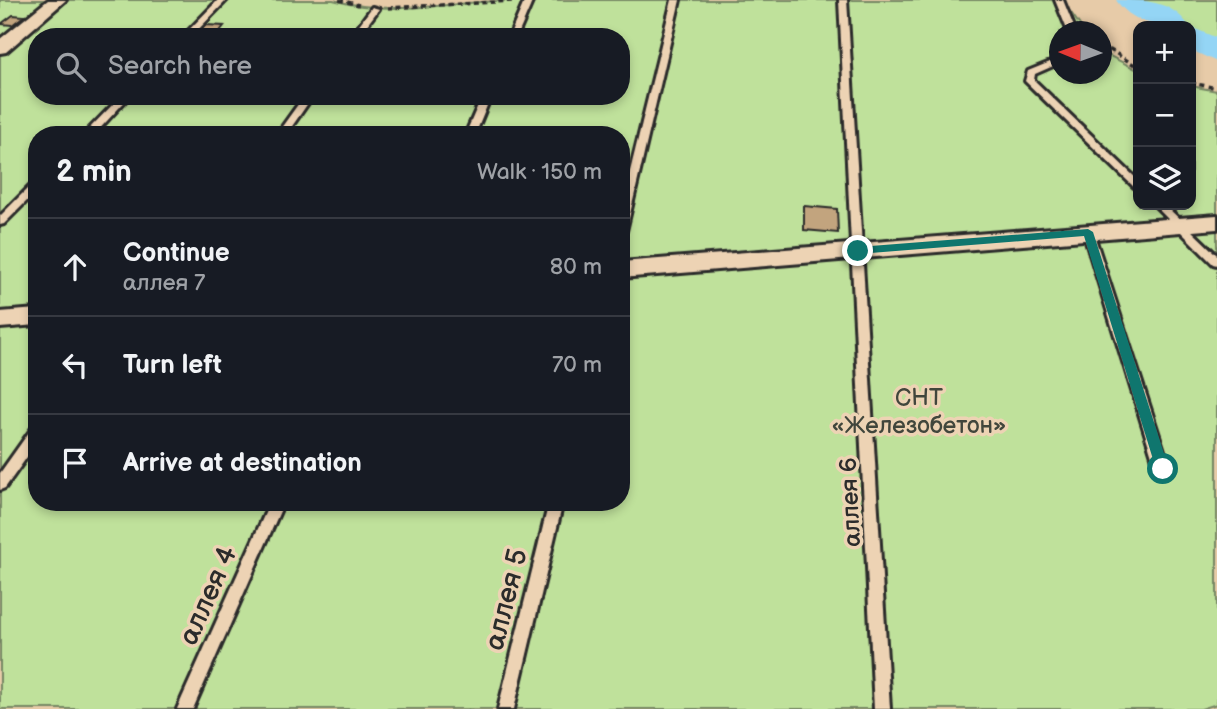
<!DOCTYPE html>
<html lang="en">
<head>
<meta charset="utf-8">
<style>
  body { margin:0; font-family:"Balsamiq Sans",sans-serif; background:#20242c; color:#f1f3f6 }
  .controls { position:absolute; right:21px; top:21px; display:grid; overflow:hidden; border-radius:14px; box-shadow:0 4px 10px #0003 }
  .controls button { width:63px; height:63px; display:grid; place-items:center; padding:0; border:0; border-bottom:2px solid #363941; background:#171b24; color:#f1f3f6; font:35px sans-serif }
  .compass { position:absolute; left:1049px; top:21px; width:63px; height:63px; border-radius:50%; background:#171b24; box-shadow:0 4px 10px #0003; rotate:271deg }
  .stop { position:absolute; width:21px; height:21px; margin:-16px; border:5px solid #0f766e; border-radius:50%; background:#fff }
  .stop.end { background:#0f766e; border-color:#fff; box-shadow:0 2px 7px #0008 }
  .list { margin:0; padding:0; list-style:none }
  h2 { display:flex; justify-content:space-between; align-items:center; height:91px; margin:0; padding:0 28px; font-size:30px }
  h2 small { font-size:23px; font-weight:400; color:#9ea1a6 }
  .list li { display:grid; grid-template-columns:46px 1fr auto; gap:21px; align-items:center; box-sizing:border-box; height:98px; padding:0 28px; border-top:2px solid #363941 }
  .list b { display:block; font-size:26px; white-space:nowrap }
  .list p { margin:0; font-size:23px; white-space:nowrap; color:#9ea1a6 }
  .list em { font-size:23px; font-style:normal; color:#9ea1a6 }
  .icon { flex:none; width:38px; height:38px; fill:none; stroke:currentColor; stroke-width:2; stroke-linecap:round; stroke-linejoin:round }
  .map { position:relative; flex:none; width:1217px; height:709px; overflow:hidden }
  .search { position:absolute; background:#171b24; box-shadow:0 4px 10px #0003; left:28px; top:28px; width:602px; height:77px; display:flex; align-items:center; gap:18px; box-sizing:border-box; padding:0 24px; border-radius:28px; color:#9ea1a6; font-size:26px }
  .panel { position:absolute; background:#171b24; box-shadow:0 4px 10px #0003; left:28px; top:126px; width:602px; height:385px; border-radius:28px }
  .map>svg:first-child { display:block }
</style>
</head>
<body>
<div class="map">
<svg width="1217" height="709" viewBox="0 0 1217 709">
  <rect width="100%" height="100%" fill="#e7cba8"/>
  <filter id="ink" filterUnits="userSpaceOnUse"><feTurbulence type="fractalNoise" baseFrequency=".0143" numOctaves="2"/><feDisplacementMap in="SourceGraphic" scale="14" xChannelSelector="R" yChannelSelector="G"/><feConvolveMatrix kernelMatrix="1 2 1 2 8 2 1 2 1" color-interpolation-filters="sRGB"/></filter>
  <g filter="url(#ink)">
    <g fill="#bfe19b" stroke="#758663" stroke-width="2" fill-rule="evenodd">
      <path d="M0,0H333C395,18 459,0 522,0C702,0 882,0 1062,0L1084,31L1060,32V74H1102V52L1138,70V205H1191V86L1217,91V704L1201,709H0ZM37,37H621V96H37ZM37,135H621V502H37Z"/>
      <path d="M1131,0H1217V52L1191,37V26H1173Z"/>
    </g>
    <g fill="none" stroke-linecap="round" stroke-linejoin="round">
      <g fill="#94d5f5" fill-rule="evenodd">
        <path d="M1116,0C1144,0 1171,0 1189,26C1161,27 1133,25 1116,0Z"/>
        <path d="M1191,27L1217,38V62L1191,50Z"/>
      </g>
    </g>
    <g fill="#c2a47e" stroke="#2b2b2b" stroke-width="2">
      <path d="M13,15L24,16L12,25L1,24Z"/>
      <path d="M206,25L224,26L216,36L197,34Z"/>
      <path d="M804,206L837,209L838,233L804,230Z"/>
    </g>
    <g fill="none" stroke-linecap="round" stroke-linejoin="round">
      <defs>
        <g id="service">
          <path d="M218,0H227L191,37H182Z"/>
          <path d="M525,0H533L517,37H509Z"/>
          <path d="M672,0H680L626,231L621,234V208Z"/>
          <path d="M839,0H847L890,709H874Z"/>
          <path d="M1055,0H1063L1076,32H1068Z"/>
          <path d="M372,7L379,9L358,37H350Z"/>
          <path d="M1060,58V63L1035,74L1034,80L1138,180V188L1134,187L1025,81L1028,71Z"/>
          <path d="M121,96H130L94,135H83Z"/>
          <path d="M304,96H313L286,135H276Z"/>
          <path d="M482,96H491L475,135H465Z"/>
          <path d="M37,182V191L4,224L0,225V216L33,183Z"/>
          <path d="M1154,205H1165L1217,255V265L1213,264Z"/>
          <path d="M1088,228L1093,232L1170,469L1168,473L1163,475L1158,473L1156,469L1083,232Z"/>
          <path d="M37,427V443L5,488L0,490V473L32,428Z"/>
          <path d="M270,502H284L193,709H177Z"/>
          <path d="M549,502H563L514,709H498Z"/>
        </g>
        <g id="minor">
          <path d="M48,0H66L6,52L0,53V39Z"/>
          <path d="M1217,215V229L621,278V262Z"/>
          <path d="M37,309V325L0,328V312Z"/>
        </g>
      </defs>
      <use href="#service" stroke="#2b2b2b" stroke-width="6"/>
      <use href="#minor" stroke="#2b2b2b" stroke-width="6"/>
      <g stroke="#2b2b2b" stroke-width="3.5" stroke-dasharray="5 3.5" stroke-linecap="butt">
        <path d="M339,0L359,5"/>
        <path d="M388,8L512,1"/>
        <path d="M1102,45L1138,67"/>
        <path d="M1191,83L1217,88"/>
      </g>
      <use href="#service" fill="#edd3b4" fill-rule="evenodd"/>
      <use href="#minor" fill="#edd3b4" fill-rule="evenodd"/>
    </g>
  </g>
  <path fill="#0f766e" d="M1088,229L1093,232L1169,469L1163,474L1156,469L1084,236L858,254L852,251L858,247Z"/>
  <g text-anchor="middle" stroke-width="7" stroke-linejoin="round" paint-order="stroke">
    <g font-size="24" fill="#41463c" stroke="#edd3b4">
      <text x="919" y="405">СНТ<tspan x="919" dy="28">«Железобетон»</tspan></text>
    </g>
    <g font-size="24" fill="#2b2b2b" stroke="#edd3b4">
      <text transform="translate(850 502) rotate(-93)" y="8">аллея 6</text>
    </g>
    <g font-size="28" fill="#2b2b2b" stroke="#edd3b4">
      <text transform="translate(207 595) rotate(-66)" y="10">аллея 4</text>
      <text transform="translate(505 599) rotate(-76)" y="10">аллея 5</text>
    </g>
  </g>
</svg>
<div class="controls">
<button>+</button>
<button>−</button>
<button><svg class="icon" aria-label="layers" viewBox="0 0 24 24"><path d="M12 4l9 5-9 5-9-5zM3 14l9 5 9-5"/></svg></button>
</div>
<svg class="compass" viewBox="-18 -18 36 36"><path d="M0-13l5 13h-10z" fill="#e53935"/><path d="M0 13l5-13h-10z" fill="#9ea1a6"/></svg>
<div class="stop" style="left:1163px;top:469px"></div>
<div class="stop end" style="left:858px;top:251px"></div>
<div class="search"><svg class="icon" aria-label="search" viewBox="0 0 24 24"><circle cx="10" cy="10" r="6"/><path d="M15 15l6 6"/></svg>Search here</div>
<section class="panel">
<h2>2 min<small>Walk · 150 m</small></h2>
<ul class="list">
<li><svg class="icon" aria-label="ahead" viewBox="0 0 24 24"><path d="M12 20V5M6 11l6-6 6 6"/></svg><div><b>Continue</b><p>аллея 7</p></div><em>80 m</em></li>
<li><svg class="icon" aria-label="left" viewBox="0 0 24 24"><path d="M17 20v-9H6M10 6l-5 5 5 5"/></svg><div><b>Turn left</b></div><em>70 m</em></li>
<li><svg class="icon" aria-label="arrive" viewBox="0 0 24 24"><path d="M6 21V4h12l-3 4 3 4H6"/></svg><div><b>Arrive at destination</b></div></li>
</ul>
</section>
</div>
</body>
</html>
